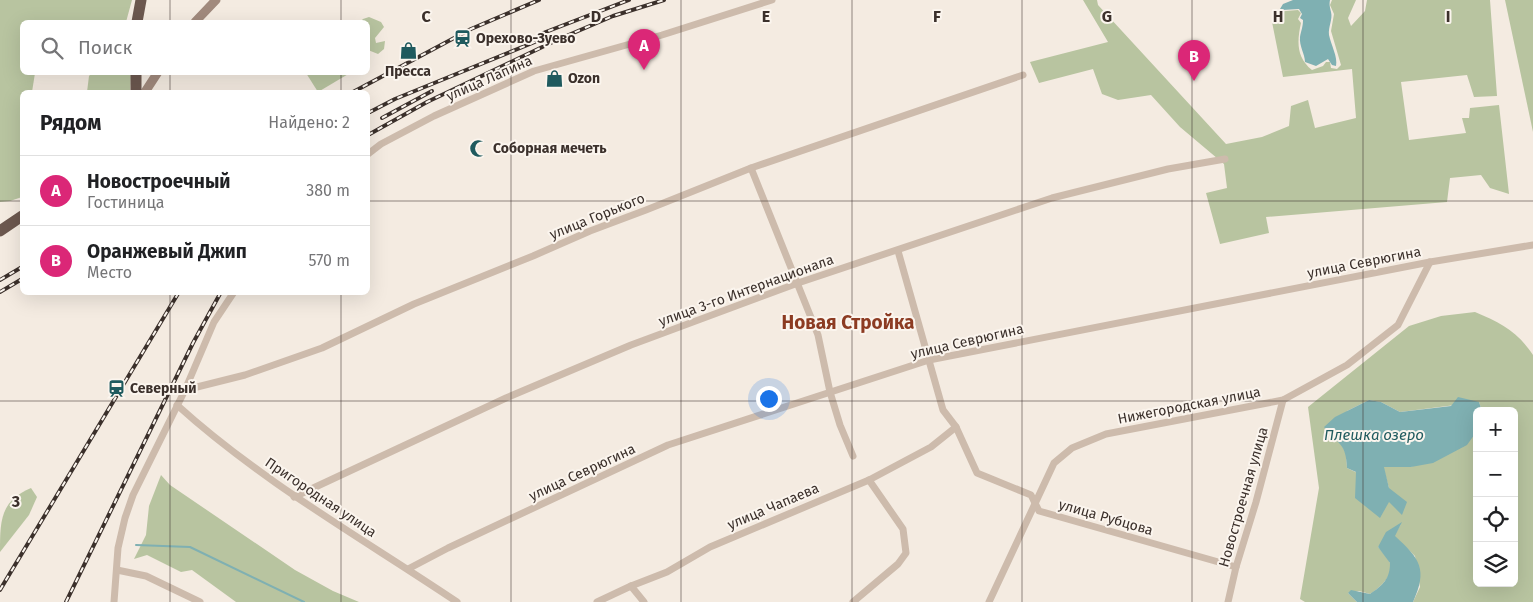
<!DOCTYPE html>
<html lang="ru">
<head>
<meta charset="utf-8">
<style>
  body { margin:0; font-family:"Fira Sans",sans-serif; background:#f2f2f2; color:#202124 }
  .controls { position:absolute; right:15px; bottom:15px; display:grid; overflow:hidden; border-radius:8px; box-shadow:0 5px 20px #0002 }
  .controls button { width:45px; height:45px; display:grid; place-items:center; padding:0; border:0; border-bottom:1px solid #e0e0e0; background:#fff; color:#202124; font:25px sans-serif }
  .you { position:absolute; left:768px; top:398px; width:18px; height:18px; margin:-12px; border:4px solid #fff; border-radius:50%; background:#1a73e8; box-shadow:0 0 0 8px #1a73e833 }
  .badge { display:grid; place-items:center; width:32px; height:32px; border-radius:50%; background:#db2777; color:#fff; font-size:16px; font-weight:700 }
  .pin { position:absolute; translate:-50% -41px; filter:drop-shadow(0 1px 2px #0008) }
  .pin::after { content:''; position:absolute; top:26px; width:18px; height:15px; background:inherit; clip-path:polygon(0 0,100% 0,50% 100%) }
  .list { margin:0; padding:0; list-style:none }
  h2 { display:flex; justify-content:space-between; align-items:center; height:65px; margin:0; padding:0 20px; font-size:21px }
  h2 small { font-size:16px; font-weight:400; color:#757577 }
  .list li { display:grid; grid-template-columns:32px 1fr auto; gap:15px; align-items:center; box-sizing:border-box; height:70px; padding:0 20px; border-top:1px solid #e0e0e0 }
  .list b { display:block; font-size:19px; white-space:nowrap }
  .list p { margin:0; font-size:16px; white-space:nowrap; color:#757577 }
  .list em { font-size:16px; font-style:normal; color:#757577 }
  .icon { flex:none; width:28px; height:28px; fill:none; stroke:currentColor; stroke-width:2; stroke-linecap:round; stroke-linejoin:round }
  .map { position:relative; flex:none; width:1533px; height:602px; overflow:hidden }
  .search { position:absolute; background:#fff; box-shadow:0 5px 20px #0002; left:20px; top:20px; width:350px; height:55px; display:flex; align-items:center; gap:12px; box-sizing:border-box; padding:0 18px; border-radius:8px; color:#757577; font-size:19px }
  .panel { position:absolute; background:#fff; box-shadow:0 5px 20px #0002; left:20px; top:90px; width:350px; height:205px; border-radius:8px }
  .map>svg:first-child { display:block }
</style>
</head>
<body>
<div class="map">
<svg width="1533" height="602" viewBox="0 0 1533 602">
  <rect width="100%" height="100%" fill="#f4ebe1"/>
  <g fill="#b8c4a0" fill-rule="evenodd">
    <path d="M0,0H132L126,22H22V72L35,73L32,92H22V197L10,201L0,202Z"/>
    <path d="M1083,0H1097L1098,5L1226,144L1262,137L1289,126L1291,106L1308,100L1315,128L1356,118L1352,69L1283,77L1272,22L1274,12L1298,10L1301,13L1298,19L1301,23C1297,41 1296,57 1312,70L1323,66L1326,62H1330L1331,68L1337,69L1341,65L1331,31L1334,14L1330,5L1332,0H1356L1348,18L1351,26L1365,11L1367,0H1490L1497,96L1474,97L1467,75L1401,82L1409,140L1466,133L1462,118H1469L1470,108L1499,105L1509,194L1490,188L1481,175L1450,178L1447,202L1266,217L1269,233L1220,244L1206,193L1227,188L1224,164L1180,127L1151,95L1118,100L1102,94L1093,69L1039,83L1030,62L1108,42Z"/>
    <path d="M1505,0H1533V132Z"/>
    <path d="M369,17L381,22L384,27L375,38L376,43L385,41L384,49L378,54L368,50V22H360L363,19Z"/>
    <path d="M92,73H131L130,92H87L89,76Z"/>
    <path d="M306,73H350L318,92Z"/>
    <path d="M1475,312C1501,323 1517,331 1533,355V602H1413L1420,587L1415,556L1394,536L1401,524L1378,547C1381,551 1388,557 1390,563C1394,576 1379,588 1370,594L1359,591L1348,593L1357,602H1305L1300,599L1319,488L1308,407L1409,326L1441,316ZM1369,400L1381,402L1400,412L1479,402L1482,411H1514V583H1477V431L1411,467H1383L1389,488L1347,468L1346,454L1341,443L1347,411Z"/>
    <path d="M161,475L170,485L295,570L333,591L359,602H236L192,570L181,572L147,555L134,559L146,535L149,506Z"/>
    <path d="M31,488L37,497L29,515L0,552C0,521 0,501 31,488Z"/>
  </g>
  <g fill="#7fb0b2">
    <path d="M1293,0H1330C1329,5 1330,7 1331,12C1333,19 1328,27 1329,35C1331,45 1338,57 1336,66L1332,65L1328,59L1316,66L1305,62C1305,54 1299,46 1300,37C1301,31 1303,27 1303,20L1300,18L1302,14L1299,9L1282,10L1280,9L1283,4Z"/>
    <path d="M1458,397L1479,402L1482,411H1477V431L1467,445L1433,463L1411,467H1384L1389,488L1407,502L1402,515L1389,502L1380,518L1355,498L1356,472L1347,468C1346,442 1338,445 1324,427L1335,417L1369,400L1381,402L1400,412L1451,406Z"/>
    <path d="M1402,522L1395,536C1420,559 1428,569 1413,602H1357L1348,593L1351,590L1370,594C1383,585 1390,579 1390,563L1378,547L1386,532Z"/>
  </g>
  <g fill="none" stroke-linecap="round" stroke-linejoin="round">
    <path stroke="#7fb0b2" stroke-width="2" d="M136,545L190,547L304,602"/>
    <g stroke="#cdbbac" stroke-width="7">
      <path d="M368,154L381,144L434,116L534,71L662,35L772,0"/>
      <path d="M751,168L818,335L830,392L840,425L853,456"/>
      <path d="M898,251L943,410L956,427L977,473L1031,495L1039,511L1236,567"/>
      <path d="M185,390L245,375L322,348L414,304L533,256L590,231L646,210L751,168L1023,75"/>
      <path d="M177,405C262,482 362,538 457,602"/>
      <path d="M294,497L506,398L631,345L798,283L1052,198L1168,169L1225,159"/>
      <path d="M408,569L448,548L668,445L929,360L1430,262L1533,245"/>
      <path d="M117,570L146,576L200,602"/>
      <path d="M631,586L644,602"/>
      <path d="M114,602L118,548L125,518L133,495L185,390L214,322L234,292"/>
      <path d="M597,602L631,586L667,572L710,547L869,480L931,447L956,427"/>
      <path d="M853,602L898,564L906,553L903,529L869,480"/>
      <path d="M989,602L1054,463L1072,448L1106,434L1283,400L1347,365L1398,325L1430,262"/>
      <path d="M1228,602L1236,567L1256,502L1283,400"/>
    </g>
    <g stroke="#a18a7d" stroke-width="9">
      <path d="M195,22L216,0"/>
      <path d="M145,92L158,72"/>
    </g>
    <g stroke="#6c584f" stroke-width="11">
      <path d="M137,22L141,0"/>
      <path d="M136,72V92"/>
      <path d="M0,231L22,216"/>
    </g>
    <defs>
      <g id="rail">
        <path d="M538,35L629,0"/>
        <path d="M353,92L471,29L539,0"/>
        <path d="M368,113L395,99L547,37"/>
        <path d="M382,118L432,91"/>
        <path d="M368,135L427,102L557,40L613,16L664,0"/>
        <path d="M0,280L22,267"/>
        <path d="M0,292L22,279"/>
        <path d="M0,590L179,292"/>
        <path d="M66,602L193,343L221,292"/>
      </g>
    </defs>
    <use href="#rail" stroke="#3b302b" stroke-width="4"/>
    <use href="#rail" stroke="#fbf5ee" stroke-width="2" stroke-dasharray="5.5" stroke-linecap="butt"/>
  </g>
  <path fill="none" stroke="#3b302b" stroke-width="1" stroke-opacity="0.55" d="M170,0V22M341,0V22M511,0V602M681,0V602M852,0V602M1022,0V602M1192,0V602M1363,0V602M170,72V92M341,72V92M0,201H22M368,201H1533M170,292V602M341,292V602M0,401H1533"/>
  <defs>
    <symbol id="station-bare" viewBox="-9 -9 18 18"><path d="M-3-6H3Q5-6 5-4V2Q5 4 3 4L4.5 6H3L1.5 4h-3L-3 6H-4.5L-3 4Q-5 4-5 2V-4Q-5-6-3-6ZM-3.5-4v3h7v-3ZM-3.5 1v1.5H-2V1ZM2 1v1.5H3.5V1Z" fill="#1f5a5e" stroke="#fbf5ee" stroke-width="2.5" paint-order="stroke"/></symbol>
    <symbol id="shop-bare" viewBox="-9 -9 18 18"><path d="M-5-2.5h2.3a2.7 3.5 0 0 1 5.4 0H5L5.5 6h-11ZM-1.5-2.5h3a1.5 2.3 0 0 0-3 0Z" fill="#1f5a5e" stroke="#fbf5ee" stroke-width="2.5" paint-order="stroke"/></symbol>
    <symbol id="mosque-bare" viewBox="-9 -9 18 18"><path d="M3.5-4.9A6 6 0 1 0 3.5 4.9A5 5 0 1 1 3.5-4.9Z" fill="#1f5a5e" stroke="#fbf5ee" stroke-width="2.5" paint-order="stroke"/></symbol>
  </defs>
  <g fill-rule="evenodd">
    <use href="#station-bare" x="450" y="26" width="25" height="25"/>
    <use href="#shop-bare" x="396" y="38" width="25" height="25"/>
    <use href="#shop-bare" x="542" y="66" width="25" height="25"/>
    <use href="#mosque-bare" x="466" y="136" width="25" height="25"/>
    <use href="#station-bare" x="104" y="376" width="25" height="25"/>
  </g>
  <g text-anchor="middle" stroke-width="4" stroke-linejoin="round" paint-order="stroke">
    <g font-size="14" font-weight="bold" fill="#3b302b" stroke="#fbf5ee" text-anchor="start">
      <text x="476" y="43">Орехово-Зуево</text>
      <text x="408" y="76" text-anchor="middle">Пресса</text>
      <text x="568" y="83">Ozon</text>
      <text x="493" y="153">Соборная мечеть</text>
      <text x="130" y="393">Северный</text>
    </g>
    <g font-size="14" fill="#3b302b" stroke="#fbf5ee">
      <text transform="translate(489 78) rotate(-24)" y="5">улица Лапина</text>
      <text transform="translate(597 216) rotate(-22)" y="5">улица Горького</text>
      <text transform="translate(1364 262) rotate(-11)" y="5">улица Севрюгина</text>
      <text transform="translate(746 290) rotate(-20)" y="5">улица 3-го Интернационала</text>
      <text transform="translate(967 341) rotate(-13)" y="5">улица Севрюгина</text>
      <text transform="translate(1189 405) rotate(-11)" y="5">Нижегородская улица</text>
      <text transform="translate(582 472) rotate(-25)" y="5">улица Севрюгина</text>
      <text transform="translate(321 497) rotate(34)" y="5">Пригородная улица</text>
      <text transform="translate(1243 497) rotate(-74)" y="5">Новостроечная улица</text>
      <text transform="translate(773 506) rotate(-23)" y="5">улица Чапаева</text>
      <text transform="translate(1106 517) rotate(16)" y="5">улица Рубцова</text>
    </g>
    <g font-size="15" font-style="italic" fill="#1f5a5e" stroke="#fbf5ee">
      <text x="1374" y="440">Плешка озеро</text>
    </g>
    <g font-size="19" font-weight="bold" fill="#8c3b22" stroke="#fbf5ee">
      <text x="848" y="329">Новая Стройка</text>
    </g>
  </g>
  <g font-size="16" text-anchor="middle" font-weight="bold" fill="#3b302b" stroke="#fbf5ee" stroke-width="4" stroke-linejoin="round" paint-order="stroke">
    <text x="426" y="22">C</text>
    <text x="596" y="22">D</text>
    <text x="766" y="22">E</text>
    <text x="937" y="22">F</text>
    <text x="1107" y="22">G</text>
    <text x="1278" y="22">H</text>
    <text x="1448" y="22">I</text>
    <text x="16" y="507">3</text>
  </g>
</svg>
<div class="controls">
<button>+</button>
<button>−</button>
<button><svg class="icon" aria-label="locate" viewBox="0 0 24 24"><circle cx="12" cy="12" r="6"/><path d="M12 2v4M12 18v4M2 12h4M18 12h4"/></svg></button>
<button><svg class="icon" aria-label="layers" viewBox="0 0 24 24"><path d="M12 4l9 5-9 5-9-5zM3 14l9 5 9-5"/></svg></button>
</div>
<div class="you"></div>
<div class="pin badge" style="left:644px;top:70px">A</div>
<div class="pin badge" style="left:1194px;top:81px">B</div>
<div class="search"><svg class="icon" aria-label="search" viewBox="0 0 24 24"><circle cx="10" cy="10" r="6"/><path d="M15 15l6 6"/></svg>Поиск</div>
<section class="panel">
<h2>Рядом<small>Найдено: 2</small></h2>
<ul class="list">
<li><span class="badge">A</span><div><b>Новостроечный</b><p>Гостиница</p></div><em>380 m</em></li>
<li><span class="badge">B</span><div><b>Оранжевый Джип</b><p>Место</p></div><em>570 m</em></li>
</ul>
</section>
</div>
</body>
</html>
